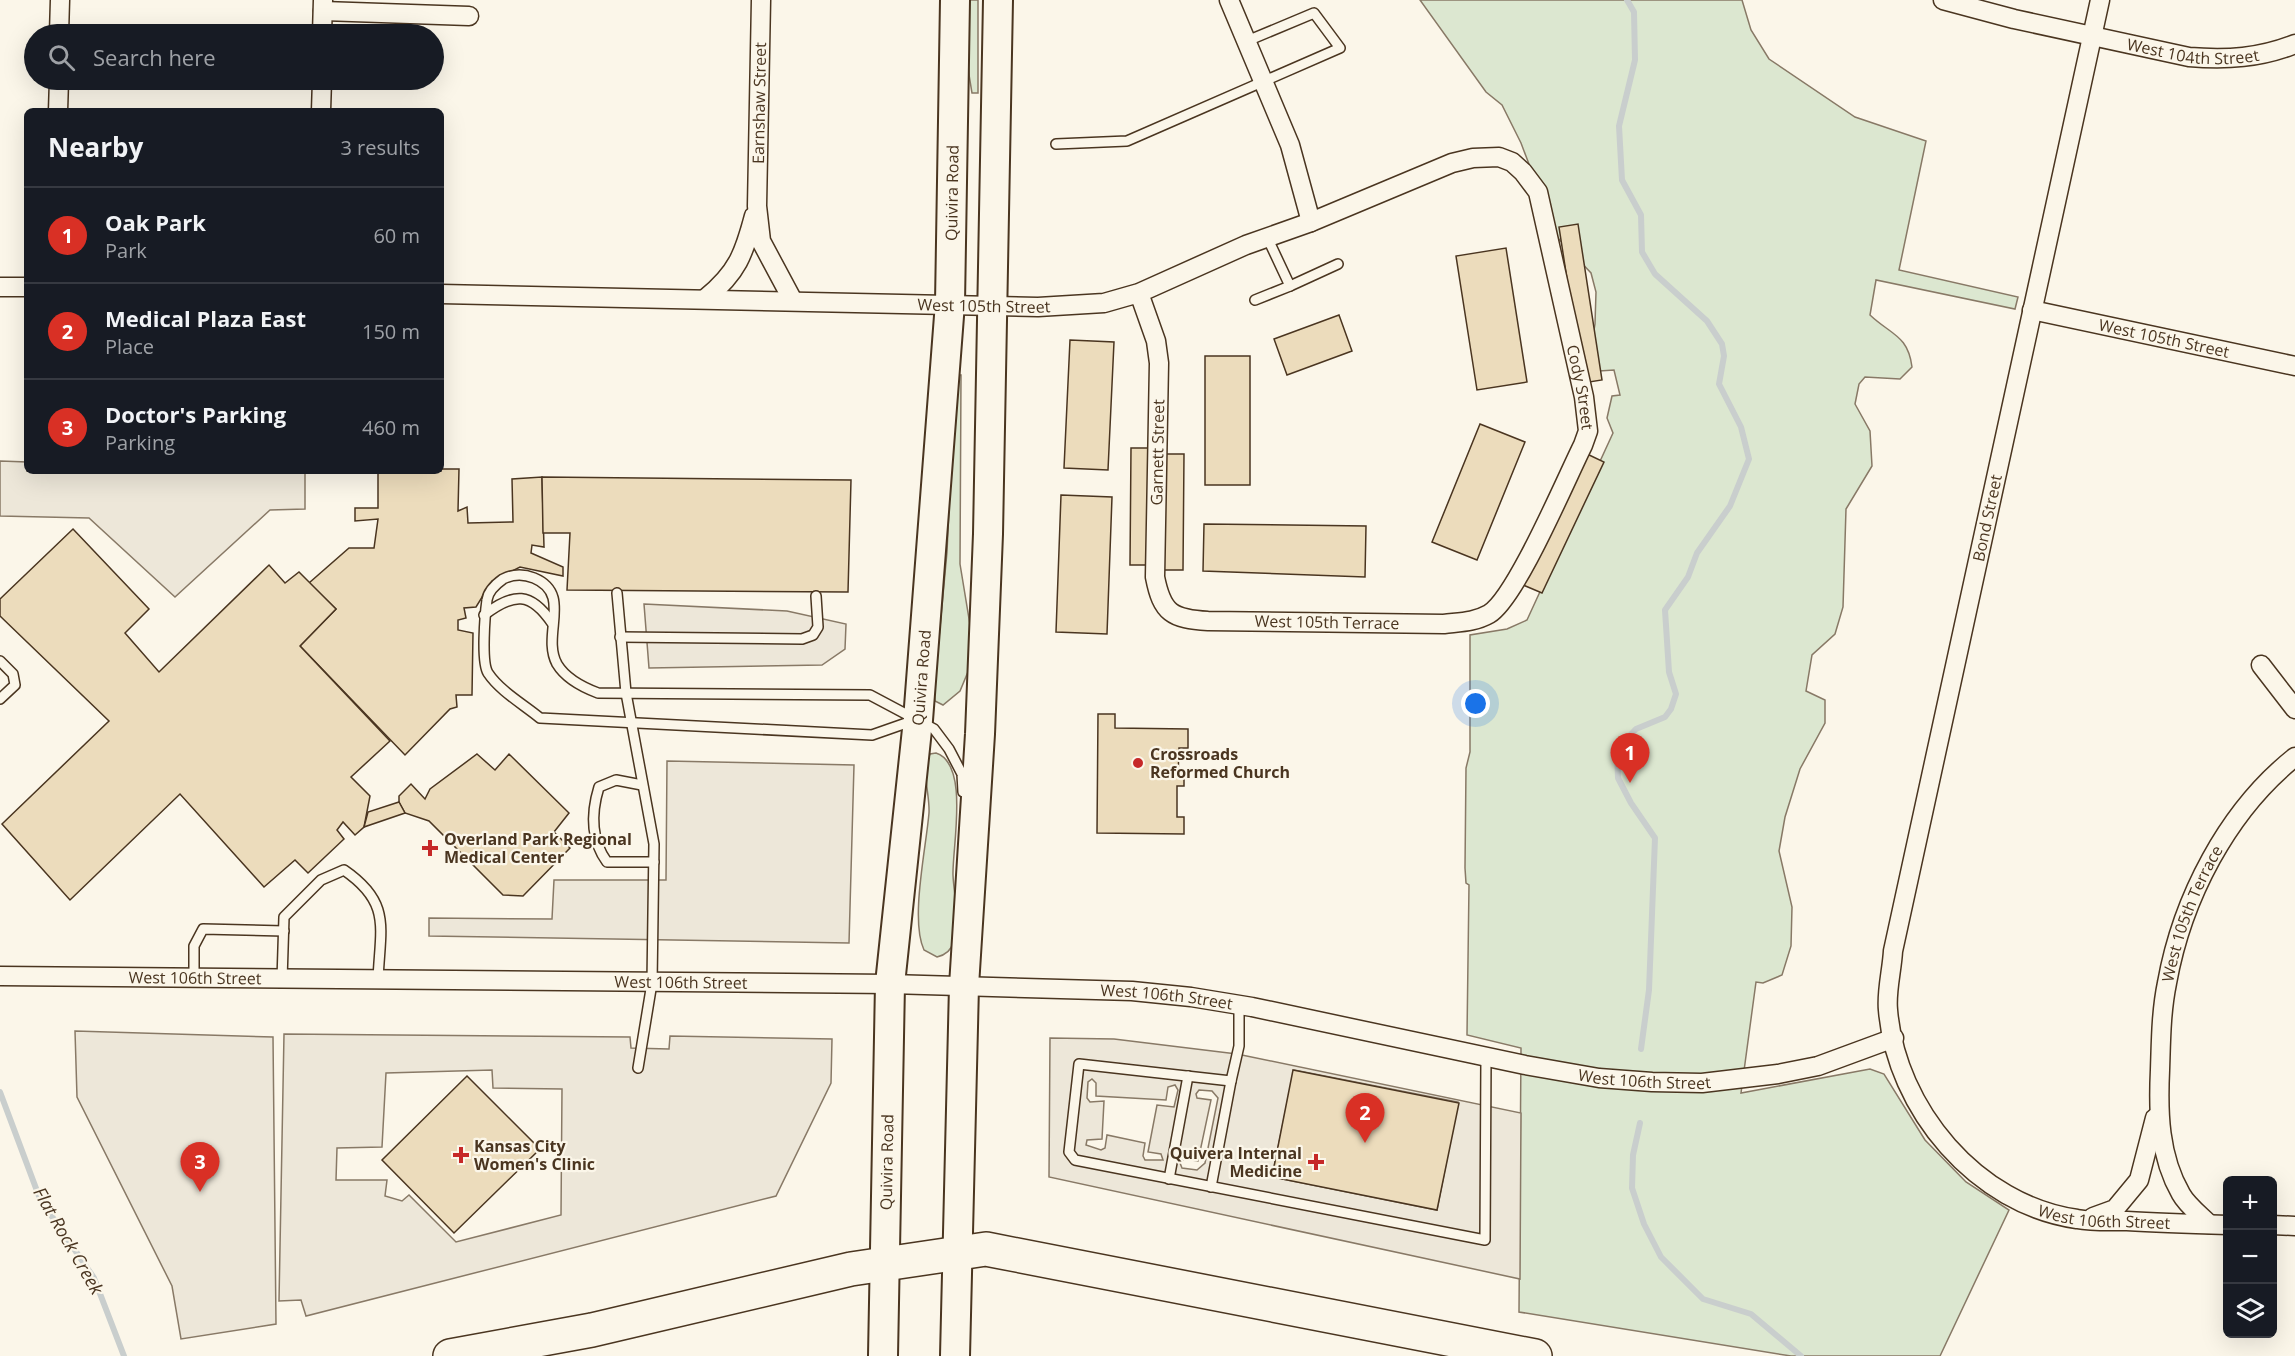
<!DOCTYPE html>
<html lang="en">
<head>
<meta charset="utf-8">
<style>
  body { margin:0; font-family:"Open Sans",sans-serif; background:#20242c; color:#f1f3f6 }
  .controls { position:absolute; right:18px; bottom:18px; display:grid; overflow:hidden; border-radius:9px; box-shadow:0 6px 24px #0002 }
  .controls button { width:54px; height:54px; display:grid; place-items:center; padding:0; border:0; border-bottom:2px solid #363941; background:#171b24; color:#f1f3f6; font:30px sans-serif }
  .you { position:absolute; left:1476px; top:704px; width:21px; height:21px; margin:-15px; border:4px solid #fff; border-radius:50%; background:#1a73e8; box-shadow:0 0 0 9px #1a73e833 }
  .badge { display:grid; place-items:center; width:39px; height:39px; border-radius:50%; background:#d93025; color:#fff; font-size:20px; font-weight:700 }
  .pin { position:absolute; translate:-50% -50px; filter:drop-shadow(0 2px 3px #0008) }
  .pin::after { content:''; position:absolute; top:32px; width:21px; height:18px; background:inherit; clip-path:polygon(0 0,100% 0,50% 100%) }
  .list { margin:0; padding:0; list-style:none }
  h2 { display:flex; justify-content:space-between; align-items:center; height:78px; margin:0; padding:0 24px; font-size:26px }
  h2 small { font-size:20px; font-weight:400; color:#9ea1a6 }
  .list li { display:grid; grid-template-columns:39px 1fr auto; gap:18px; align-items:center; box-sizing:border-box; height:96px; padding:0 24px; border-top:2px solid #363941 }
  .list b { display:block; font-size:22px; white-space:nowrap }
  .list p { margin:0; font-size:20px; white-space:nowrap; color:#9ea1a6 }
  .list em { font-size:20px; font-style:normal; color:#9ea1a6 }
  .icon { flex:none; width:33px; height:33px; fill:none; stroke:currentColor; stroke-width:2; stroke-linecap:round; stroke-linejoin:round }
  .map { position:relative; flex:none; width:2295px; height:1356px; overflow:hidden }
  .search { position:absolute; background:#171b24; box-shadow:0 6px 24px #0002; left:24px; top:24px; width:420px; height:66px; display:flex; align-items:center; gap:15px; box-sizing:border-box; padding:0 21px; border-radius:33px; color:#9ea1a6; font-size:22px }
  .panel { position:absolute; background:#171b24; box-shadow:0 6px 24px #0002; left:24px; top:108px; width:420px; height:366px; border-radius:9px }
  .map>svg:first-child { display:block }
</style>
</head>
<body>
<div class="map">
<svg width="2295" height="1356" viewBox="0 0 2295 1356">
  <rect width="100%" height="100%" fill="#fbf6e9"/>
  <g fill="#dce7d0" stroke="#887966" stroke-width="1.5">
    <path d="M966,0H978V93H972C966,62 965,32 966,0Z"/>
    <path d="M1420,0H1742L1751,30L1769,59L1855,117L1926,141L1899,270L2018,297L2015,309L1876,280L1870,315C1891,335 1908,335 1912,367L1900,379L1865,377L1859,384L1855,404L1870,431L1872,466L1846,509L1843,607L1835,634L1812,655L1806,691L1825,700V723L1800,769L1785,817L1779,851L1792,907L1791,946L1782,975L1763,983L1756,982L1741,1093L1870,1069L1884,1074L1925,1140L1966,1182L2009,1210L1940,1356H1791L1519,1312L1521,1048L1467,1035L1469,885L1466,883L1465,868L1466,768L1470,752V635L1507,629L1527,620L1613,433L1607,418L1612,396L1620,395L1614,370L1599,371L1589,360L1595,324L1596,292L1591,273L1556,236L1521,143L1502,105L1486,92Z"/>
    <path d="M955,375H961L960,564L972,637L970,667L960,691L943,705L935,701L934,692L947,552Z"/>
    <path d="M936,753C970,764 952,848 953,875C954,899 961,917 953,943C951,951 945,955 937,957L924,950C910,920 926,849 929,813C930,793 921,775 930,754Z"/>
  </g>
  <g fill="#ede7d9" stroke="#887966" stroke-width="1.5" fill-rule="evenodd">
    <path d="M0,461L27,462V471H305V509L270,510L175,597L89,518L0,516Z"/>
    <path d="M644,604L787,611L846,624L845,649L822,665L649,668Z"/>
    <path d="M667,761L854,765L849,943L429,936V918L552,919L554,880H666Z"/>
    <path d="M75,1031L273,1037L276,1324L181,1339L172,1286L77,1097Z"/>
    <path d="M284,1034L630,1037L631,1048L669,1049L670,1036L832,1039L831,1083L776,1196L306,1316L301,1300L279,1301ZM492,1070L493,1088L562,1089L561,1215L456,1242L409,1195L402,1201L385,1196L387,1180H336L337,1148L382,1147L386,1073Z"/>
    <path d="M1050,1038L1114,1039L1237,1054L1521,1113L1520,1279L1049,1177ZM1294,1070L1458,1102L1437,1210L1272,1177ZM1092,1079L1096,1083V1096L1166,1100L1168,1087L1175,1085L1178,1090L1174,1107L1157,1105L1148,1152L1161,1154L1163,1160H1145L1143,1156L1145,1143L1107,1135L1105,1148L1101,1150L1086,1145L1087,1140L1102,1139L1104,1101L1090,1102L1087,1098L1088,1082ZM1199,1090L1212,1091L1218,1098L1205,1163L1197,1170L1182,1168L1180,1163L1184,1159L1198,1161L1211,1100L1197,1098L1196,1094Z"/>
  </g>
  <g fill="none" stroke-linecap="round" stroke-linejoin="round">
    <g stroke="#c9cecd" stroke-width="6">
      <path d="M1627,0L1634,12L1635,60L1619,126L1622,180L1641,215L1642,252L1655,274L1707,321L1722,344L1724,356L1719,384L1741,427L1749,459L1730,506L1697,553L1688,577L1665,610L1669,672L1676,694L1671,709L1665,717L1636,729L1617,749L1618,778L1631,803L1655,838L1649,990L1641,1049"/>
      <path d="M0,1092L40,1199L94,1278L124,1356"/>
      <path d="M1640,1123L1633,1155L1632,1188L1644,1224L1661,1257L1703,1299L1751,1314L1801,1356"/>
    </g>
  </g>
  <g fill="#ecdcbc" stroke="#4a3520" stroke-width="1.5">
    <path d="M1578,224L1602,380L1583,383L1559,227Z"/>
    <path d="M1506,248L1527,382L1477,390L1456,256Z"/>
    <path d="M1339,315L1352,351L1287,375L1274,339Z"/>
    <path d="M1070,340L1114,342L1108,470L1064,468Z"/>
    <rect x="1205" y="356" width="45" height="129"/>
    <path d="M1480,424L1525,442L1477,560L1432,542Z"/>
    <path d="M1131,448H1150L1149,565H1130Z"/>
    <path d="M1585,453L1604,462L1542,593L1523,585Z"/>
    <path d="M1165,454H1184L1183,570H1164Z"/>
    <path d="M441,469H459L458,511L467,507L468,523L513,522L512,479L542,477L544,547L532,545L531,553L563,567V576L520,567L492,581L476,607L464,608L466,618L458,620V630L473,633L472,695H456L457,707L450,709L405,755L300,646L336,609L309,583L349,548H374L378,519L355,521V508H378V471H441Z"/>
    <path d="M542,477L851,480L848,592L567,590L570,533H543Z"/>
    <path d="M1061,495L1112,497L1107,634L1056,632Z"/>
    <path d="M1204,524L1366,526L1365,577L1203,571Z"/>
    <path d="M73,529L149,609L125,633L159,672L269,565L285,583L299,572L336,609L300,646L390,741L351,777L370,796L364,827L355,835L343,822L337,830L344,839L308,873L295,860L264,887L180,794L70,900L2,824L109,721L0,616V599Z"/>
    <path d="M1098,714H1115V728L1188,729V748H1179L1178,777H1184V786H1177V817H1184V834L1097,833Z"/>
    <path d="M477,754L495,770L509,754L569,813L554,832L570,848L523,896L503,895L429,821L405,813L399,802V796L411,784L425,799L430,789Z"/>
    <path d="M399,802L405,813L364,827L368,812Z"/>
    <path d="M1293,1070L1459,1103L1437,1210L1272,1177Z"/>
    <path d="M467,1076L540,1149L454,1233L382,1160Z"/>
  </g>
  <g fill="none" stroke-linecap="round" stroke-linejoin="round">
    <defs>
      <g id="service">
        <path d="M1056,144L1127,141L1340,48L1314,13L1247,41"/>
        <path d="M1290,286L1338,264"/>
        <path d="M1255,300L1290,286L1267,237"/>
        <path d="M617,593L626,693L654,844L652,983L638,1068"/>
        <path d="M484,615C514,592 531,592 552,623"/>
        <path d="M620,637L802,639L813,635L818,627L816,596"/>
        <path d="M0,661L13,674L15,685L0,699"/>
        <path d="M912,721L872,735L540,718C523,704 500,691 488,673C481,662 485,614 487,600C488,591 496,584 503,579C513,574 524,574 534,578C573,594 541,635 557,664C566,679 582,687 598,693L870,695L934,729L949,749L962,774L963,792"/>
        <path d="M642,785L616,780L599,787C591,813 591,840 607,862H654"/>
        <path d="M194,978V946L203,929L284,931"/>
        <path d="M282,980L284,917L321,880L344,870C392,903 380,928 378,980"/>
        <path d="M1239,1005V1046L1231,1081L1079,1064L1069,1152L1075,1160L1485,1240L1486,1057"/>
        <path d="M1169,1179L1188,1076"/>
        <path d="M1211,1187L1231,1081"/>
      </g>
      <g id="minor">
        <path d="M761,0L757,206L761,241L792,299"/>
        <path d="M1229,0L1290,145L1311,222"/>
        <path id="s1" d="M1943,0L2014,19L2189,57C2227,60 2260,58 2295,44"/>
        <path id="s2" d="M2100,0L1893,951C1892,970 1886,992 1888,1010C1896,1109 1977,1205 2077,1219C2093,1222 2110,1221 2127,1221C2160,1223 2194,1224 2228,1225"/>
        <path d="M323,11L469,16"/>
        <path d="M59,34L60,0"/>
        <path d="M322,34L323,0"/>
        <path d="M58,111L59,80"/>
        <path d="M321,111L322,80"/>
        <path d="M0,287H27"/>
        <path id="s3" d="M441,294L1038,307L1104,303L1139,293L1246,245L1311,222L1452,163L1473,158L1499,157L1512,162L1523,172L1538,192L1584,397L1588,431L1583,445C1566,479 1516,598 1489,614C1475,622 1460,622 1444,624L1208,621C1172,619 1162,613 1155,577L1159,363L1156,341L1139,293"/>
        <path d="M706,298C737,273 744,254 754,216"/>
        <path id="s4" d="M2032,310L2295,366"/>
        <path d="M2261,665L2295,709"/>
        <path id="s5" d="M0,976L890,984L1132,991L1191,997L1252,1007L1525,1065L1599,1078L1652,1082L1702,1083L1778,1074L1818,1066L1894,1038"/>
        <path d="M2093,1217L2115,1209L2139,1180L2155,1118"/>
        <path id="s6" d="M2209,1224C2200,1215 2187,1205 2181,1194C2159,1156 2158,1112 2160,1070C2161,1041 2161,1012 2167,983C2182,899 2227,811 2295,757"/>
        <path d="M2272,1225L2295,1226"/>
      </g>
      <g id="primary">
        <path id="s7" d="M883,1356L890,984L918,720L950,303L955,0"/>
        <path d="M955,1356L964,986L980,734L988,534L998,0"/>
      </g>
      <path id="motorway" d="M450,1356L592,1330L851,1269L986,1249L1535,1356"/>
    </defs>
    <use href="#service" stroke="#4a3520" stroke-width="12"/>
    <use href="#minor" stroke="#4a3520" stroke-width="21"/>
    <use href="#primary" stroke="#4a3520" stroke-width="32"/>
    <use href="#motorway" stroke="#4a3520" stroke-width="36"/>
    <use href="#service" stroke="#fbf6e9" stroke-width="9"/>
    <use href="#minor" stroke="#fbf6e9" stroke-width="18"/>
    <use href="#primary" stroke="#fbf6e9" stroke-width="28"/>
    <use href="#motorway" stroke="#fbf6e9" stroke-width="33"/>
  </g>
  <g fill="#c62828" stroke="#fbf6e9" stroke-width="2">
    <circle cx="1138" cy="763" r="6"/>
    <path d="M427 839h6v6h6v6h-6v6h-6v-6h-6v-6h6z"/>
    <path d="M458 1146h6v6h6v6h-6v6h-6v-6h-6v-6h6z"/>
    <path d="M1313 1153h6v6h6v6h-6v6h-6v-6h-6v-6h6z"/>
  </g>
  <g text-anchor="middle" stroke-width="4.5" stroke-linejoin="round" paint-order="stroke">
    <g font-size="16" fill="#4a3520" stroke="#fbf6e9">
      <text dy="6" stroke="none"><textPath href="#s1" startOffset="256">West 104th Street</textPath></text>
      <text transform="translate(759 103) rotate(-89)" y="6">Earnshaw Street</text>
      <text dy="6" stroke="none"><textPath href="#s7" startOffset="1166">Quivira Road</textPath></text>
      <text dy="6" stroke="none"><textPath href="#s3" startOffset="543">West 105th Street</textPath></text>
      <text dy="6" stroke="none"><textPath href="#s4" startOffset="135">West 105th Street</textPath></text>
      <text dy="6" stroke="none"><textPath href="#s3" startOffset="1340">Cody Street</textPath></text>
      <text dy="6" stroke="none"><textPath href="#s3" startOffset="2079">Garnett Street</textPath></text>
      <text transform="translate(1987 518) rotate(-78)" y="6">Bond Street</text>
      <text transform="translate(1327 622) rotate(1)" y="6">West 105th Terrace</text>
      <text dy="6" stroke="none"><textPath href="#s7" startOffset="680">Quivira Road</textPath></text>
      <text dy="6" stroke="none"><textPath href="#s6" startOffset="330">West 105th Terrace</textPath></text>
      <text dy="6" stroke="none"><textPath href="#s5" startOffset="195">West 106th Street</textPath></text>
      <text dy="6" stroke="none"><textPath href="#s5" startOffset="681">West 106th Street</textPath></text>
      <text dy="6" stroke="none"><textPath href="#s5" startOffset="1167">West 106th Street</textPath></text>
      <text dy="6" stroke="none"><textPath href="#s5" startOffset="1653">West 106th Street</textPath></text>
      <text dy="6" stroke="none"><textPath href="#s7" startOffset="194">Quivira Road</textPath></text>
      <text dy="6" stroke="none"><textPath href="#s2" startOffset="1362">West 106th Street</textPath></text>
    </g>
    <g font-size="16" font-weight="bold" fill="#4a3520" stroke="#fbf6e9" text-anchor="start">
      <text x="1150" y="760">Crossroads<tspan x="1150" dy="18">Reformed Church</tspan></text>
      <text x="444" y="845">Overland Park Regional<tspan x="444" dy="18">Medical Center</tspan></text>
      <text x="474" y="1152">Kansas City<tspan x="474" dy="18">Women's Clinic</tspan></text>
      <text x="1302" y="1159" text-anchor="end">Quivera Internal<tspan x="1302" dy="18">Medicine</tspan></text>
    </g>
    <g font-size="18" font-style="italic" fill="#4a3520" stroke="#fbf6e9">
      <text transform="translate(68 1241) rotate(60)" y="6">Flat Rock Creek</text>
    </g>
  </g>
</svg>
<div class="controls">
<button>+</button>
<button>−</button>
<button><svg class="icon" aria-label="layers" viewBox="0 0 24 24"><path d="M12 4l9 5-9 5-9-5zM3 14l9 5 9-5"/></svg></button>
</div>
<div class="you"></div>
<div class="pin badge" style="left:1630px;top:783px">1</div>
<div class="pin badge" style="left:1365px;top:1143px">2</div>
<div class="pin badge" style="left:200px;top:1192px">3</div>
<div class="search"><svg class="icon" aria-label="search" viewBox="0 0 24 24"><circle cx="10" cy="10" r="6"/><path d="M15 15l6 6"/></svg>Search here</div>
<section class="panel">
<h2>Nearby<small>3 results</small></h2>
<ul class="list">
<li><span class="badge">1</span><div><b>Oak Park</b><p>Park</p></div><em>60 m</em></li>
<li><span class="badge">2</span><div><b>Medical Plaza East</b><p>Place</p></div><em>150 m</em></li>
<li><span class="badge">3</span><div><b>Doctor's Parking</b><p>Parking</p></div><em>460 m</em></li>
</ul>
</section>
</div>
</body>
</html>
